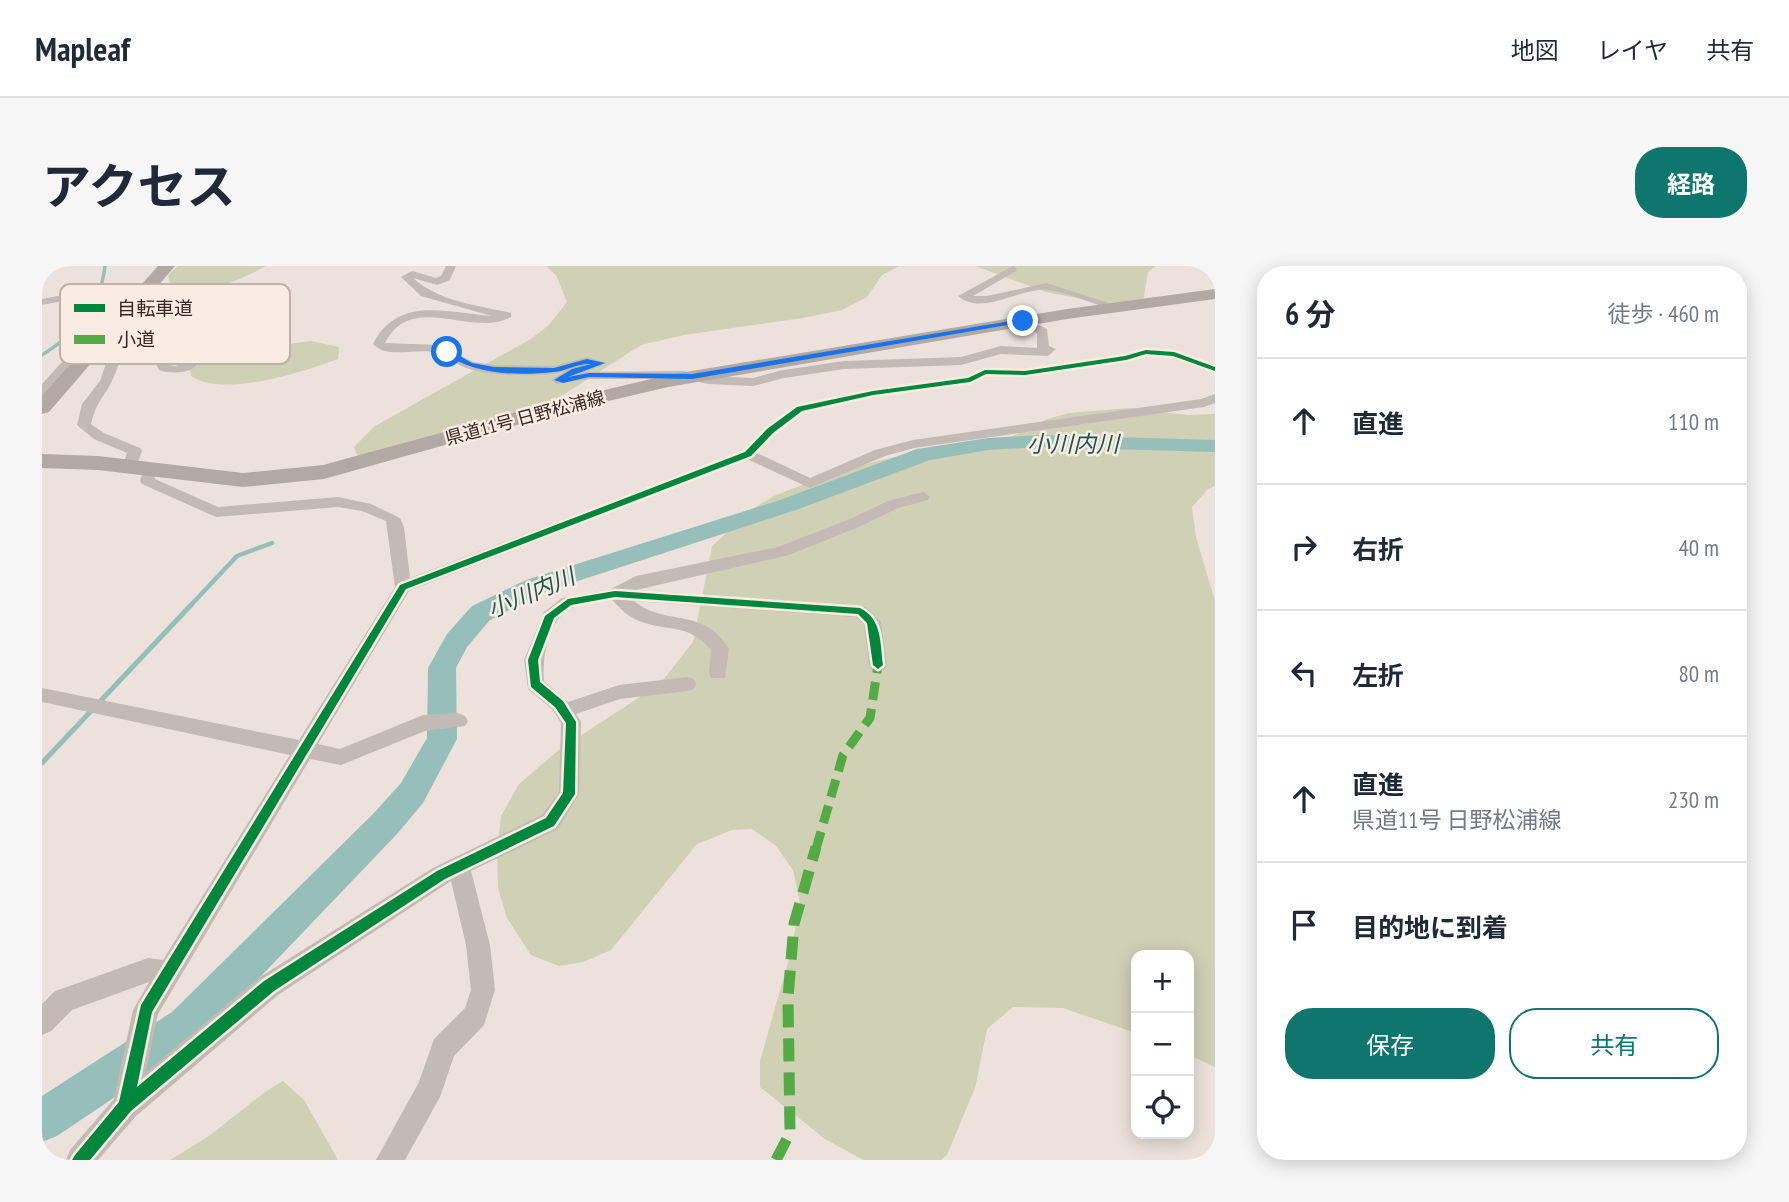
<!DOCTYPE html>
<html lang="ja">
<head>
<meta charset="utf-8">
<style>
  body { margin:0; font-family:"PT Sans Narrow","Noto Sans JP",sans-serif; background:#f6f6f7; color:#1f2937 }
  .controls { position:absolute; right:21px; bottom:21px; display:grid; overflow:hidden; border-radius:14px; box-shadow:0 4px 18px #0003 }
  .controls button { width:63px; height:63px; display:grid; place-items:center; padding:0; border:0; border-bottom:2px solid #e0e1e3; background:#fff; color:#1f2937; font:35px sans-serif }
  .stop { position:absolute; width:21px; height:21px; margin:-16px; border:5px solid #1a73e8; border-radius:50%; background:#fff }
  .stop.end { background:#1a73e8; border-color:#fff; box-shadow:0 2px 7px #0008 }
  .list { margin:0; padding:0; list-style:none }
  h2 { display:flex; justify-content:space-between; align-items:center; height:91px; margin:0; padding:0 28px; font-size:30px }
  h2 small { font-size:23px; font-weight:400; color:#747a83 }
  .list li { display:grid; grid-template-columns:46px 1fr auto; gap:21px; align-items:center; box-sizing:border-box; height:126px; padding:0 28px; border-top:2px solid #e0e1e3 }
  .list b { display:block; font-size:26px; white-space:nowrap }
  .list p { margin:0; font-size:23px; white-space:nowrap; color:#747a83 }
  .list em { font-size:23px; font-style:normal; color:#747a83 }
  .actions { display:flex; gap:14px; padding:21px 28px }
  .actions a { flex:1; padding:16px 0; border:2px solid #0f766e; border-radius:28px; text-align:center; font-size:24px; color:#0f766e }
  .actions .main { background:#0f766e; color:#fff }
  .icon { flex:none; width:38px; height:38px; fill:none; stroke:currentColor; stroke-width:2; stroke-linecap:round; stroke-linejoin:round }
  .map { position:relative; flex:none; width:1173px; height:894px; overflow:hidden; border-radius:28px }
  header { display:flex; align-items:center; gap:42px; box-sizing:border-box; height:98px; padding:0 35px; background:#fff; border-bottom:2px solid #e0e1e3 }
  header strong { font-size:33px }
  nav { display:flex; gap:38px; margin-inline-start:auto; font-size:24px }
  .intro { display:flex; align-items:center; justify-content:space-between; box-sizing:border-box; height:168px; padding:0 42px }
  h1 { margin:0; font-size:49px }
  .button { padding:18px 32px; border-radius:28px; background:#0f766e; color:#fff; font-size:24px; font-weight:700 }
  main { display:flex; gap:42px; padding:0 42px }
  aside { flex:1; background:#fff; border-radius:28px; box-shadow:0 4px 18px #0003 }
  .map>svg:first-child { display:block }
</style>
</head>
<body>
<header>
<strong>Mapleaf</strong>
<nav><a>地図</a><a>レイヤ</a><a>共有</a></nav>
</header>
<div class="intro"><h1>アクセス</h1><a class="button">経路</a></div>
<main>
<div class="map">
<svg width="1173" height="894" viewBox="0 0 1173 894">
  <rect width="100%" height="100%" fill="#ece2db"/>
  <g fill="#cfd0b4">
    <path d="M136,0H224C186,21 172,23 130,25L126,9Z"/>
    <path d="M504,0H857L840,9L825,31L800,44L761,52L642,69L599,79L490,149L316,192L312,181L333,160L487,74L506,60L525,36L514,9Z"/>
    <path d="M933,0H1114L1106,6L1101,36L1065,38L1004,26Z"/>
    <path d="M269,75L297,81L296,93C261,106 181,132 149,110L147,102L211,82Z"/>
    <path d="M1088,142L1146,149L1173,148V220L1166,223L1150,241L1154,271L1173,335V801L1147,789V689H1094V767L1021,742L971,741L945,763L933,822L905,889L899,894H821L783,873L718,821V795L749,686L758,638L751,604L734,580L710,563L690,564L655,578L569,684L541,696L517,700L489,689L465,652L456,622L455,585L459,550L477,518L518,483L618,418L651,376L670,280L712,242L732,230L795,205L853,191L909,189L949,181L1005,153L1027,147Z"/>
    <path d="M241,815L262,834L296,894H128L167,870L223,826Z"/>
  </g>
  <g fill="none" stroke-linecap="round" stroke-linejoin="round">
    <path stroke="#97bfb9" stroke-width="3.5" d="M0,89C35,67 58,42 63,0"/>
    <path stroke="#97bfb9" stroke-width="4.5" d="M149,339L195,290L230,277"/>
    <path stroke="#97bfb9" stroke-width="5" d="M0,497L150,338"/>
    <path fill="#97bfb9" fill-rule="evenodd" d="M999,169L1173,174V186L999,181L946,184L888,194L754,244L502,326L448,354L425,381L414,402L415,473L381,537L355,568L158,774L15,870L0,876V830L130,746L331,548L359,517L385,472L386,402L405,368L430,340L484,314L738,234L875,183L946,172Z"/>
    <g fill="#c4bab5" fill-rule="evenodd">
      <path d="M0,0H10L0,6Z"/>
      <path d="M404,0H414L408,14L395,19L371,12C398,36 434,39 469,47V51C431,73 370,24 343,77L397,79L431,96L451,99L513,100L545,91L565,97L543,106L642,105L666,110L711,112L741,104L802,95L919,91L959,80L995,82V67L975,55L981,52L1005,63L1007,80L1014,83L1006,90L959,88L919,99L802,103L742,112L711,120L666,118L642,113H547L515,118L509,114L523,105C500,112 447,110 424,102C414,98 405,90 395,87C376,81 345,94 331,78C356,29 405,47 450,50L379,30L359,11L370,5L394,12L399,10Z"/>
      <path d="M971,0L975,3L974,5L931,30H945L1005,17L1079,41L1073,44C1051,39 1028,26 1005,24C979,21 940,51 916,30Z"/>
      <path d="M72,19L89,24L92,30L75,49L101,54L126,99L134,100L146,93L140,75L142,66L152,68C152,76 158,83 158,91C157,109 127,108 117,104L96,64C80,81 80,93 71,113C62,132 55,134 49,158L62,167L98,182L100,185L94,202L87,206L80,202L85,187L52,173L35,159L40,138L58,115L71,77L89,58L72,52L5,129L0,130V118L80,30L72,25L0,39V33Z"/>
      <path d="M1104,82L1132,84L1173,99V107L1130,92L1105,90L1084,96L983,111L945,110L928,118L831,131L762,146L733,168L715,187L768,212L833,184L871,174L1159,133L1173,128V137L1162,141L872,182L843,190L768,222L705,193L367,325L276,478L298,483L381,449L416,447L423,450L426,455L423,460L383,465L299,499L268,493L116,748L104,806L218,711L391,602L500,549L517,526L519,457L510,443L486,423L482,394L502,346L520,332L569,323L594,310L736,281L808,253L846,235L881,226L888,231L886,234L856,242L819,260L747,289L594,324L824,341L839,356L845,399L842,404H830L827,399L822,358L813,351L592,335C623,361 662,340 687,383L683,412H669L667,407L669,384C647,357 626,366 597,355C586,351 578,342 570,334C558,336 542,336 531,341C506,352 500,392 502,415L526,436L577,419L645,411L652,413L654,418L652,423L645,425L578,433L534,448L539,456L537,528L516,563L429,605L448,679L453,724L442,759L412,790L398,831L363,894H334L377,816L392,773L423,742L429,724L424,679L409,615L236,729L94,850L56,894H24L28,884L72,833L91,744L107,716L30,744L9,765L0,769V738L13,725L22,722L106,692L121,694L248,489L0,436V422L257,474L353,321L344,255L320,245L296,241L174,251L100,218L98,215L102,201H112L113,213L176,241L296,231L329,238L358,252L362,261L368,312L701,185L723,162L753,140L831,123L925,111L943,102L983,103L1083,89Z"/>
    </g>
    <g fill="#b2a9a4" fill-rule="evenodd">
      <path d="M116,0H133L7,146L0,148V130Z"/>
      <path d="M1173,23V33L1025,53L626,121L528,144L282,213L201,221L56,204L0,202V188L56,190L201,207L281,199L516,135L626,109L1025,43Z"/>
    </g>
    <path stroke="#54aa44" stroke-width="9" stroke-dasharray="18 9" stroke-linecap="butt" d="M774,583L801,489L828,452L836,399"/>
    <path stroke="#54aa44" stroke-width="11" stroke-dasharray="23 11" stroke-linecap="butt" d="M734,894L748,867L746,732L752,658L774,581"/>
    <defs>
      <path id="cycleway" d="M1104,84L1132,86L1173,101V105L1131,90L1104,88L1084,94L983,109L944,108L928,116L831,129L760,145L731,167L709,190L364,323L110,746L95,821L222,715L395,605L504,552L521,527L524,457L513,441L489,421L486,394L503,350L526,333L573,325L818,342C840,353 838,376 841,399L836,403L831,399L825,357L816,348L573,331L529,339L512,352L496,394L498,416L521,435L534,456L533,528L512,560L403,613L232,725L89,845L48,894H30L33,889L77,836L99,739L358,319L703,186L725,163L755,141L831,125L926,112L943,104L983,105L1083,90Z"/>
    </defs>
    <use href="#cycleway" stroke="#faece2" stroke-width="5"/>
    <use href="#cycleway" fill="#00873e" fill-rule="evenodd"/>
  </g>
  <path fill="#1a73e8" d="M981,53L984,56L650,113L547,111L521,117L512,114L530,103L549,98C536,97 524,105 512,106C476,110 430,109 402,86L408,84L430,97L452,101L512,102L545,93L563,97L526,111L547,107L650,108Z"/>
  <g text-anchor="middle" stroke-width="5" stroke-linejoin="round" paint-order="stroke">
    <g font-size="18" fill="#342724" stroke="#faece2">
      <text transform="translate(483 152) rotate(-15)" y="6">県道11号 日野松浦線</text>
    </g>
    <g font-size="23" font-style="italic" fill="#185753" stroke="#faece2">
      <text x="1031" y="186">小川内川</text>
      <text transform="translate(489 327) rotate(-23)" y="8">小川内川</text>
    </g>
  </g>
  <rect x="18" y="18" width="230" height="80" rx="10" fill="#faece2" stroke="#bfb1a9" stroke-width="2"/>
  <rect x="32" y="38" width="31" height="8" fill="#00873e"/>
  <rect x="32" y="69" width="31" height="9" fill="#54aa44"/>
  <g font-size="19" fill="#342724">
    <text x="75" y="49">自転車道</text>
    <text x="75" y="80">小道</text>
  </g>
</svg>
<div class="controls">
<button>+</button>
<button>−</button>
<button><svg class="icon" aria-label="locate" viewBox="0 0 24 24"><circle cx="12" cy="12" r="6"/><path d="M12 2v4M12 18v4M2 12h4M18 12h4"/></svg></button>
</div>
<div class="stop" style="left:405px;top:86px"></div>
<div class="stop end" style="left:981px;top:55px"></div>
</div>
<aside>
<h2>6 分<small>徒歩 · 460 m</small></h2>
<ul class="list">
<li><svg class="icon" aria-label="ahead" viewBox="0 0 24 24"><path d="M12 20V5M6 11l6-6 6 6"/></svg><div><b>直進</b></div><em>110 m</em></li>
<li><svg class="icon" aria-label="right" viewBox="0 0 24 24"><path d="M7 20v-9h11M14 6l5 5-5 5"/></svg><div><b>右折</b></div><em>40 m</em></li>
<li><svg class="icon" aria-label="left" viewBox="0 0 24 24"><path d="M17 20v-9H6M10 6l-5 5 5 5"/></svg><div><b>左折</b></div><em>80 m</em></li>
<li><svg class="icon" aria-label="ahead" viewBox="0 0 24 24"><path d="M12 20V5M6 11l6-6 6 6"/></svg><div><b>直進</b><p>県道11号 日野松浦線</p></div><em>230 m</em></li>
<li><svg class="icon" aria-label="arrive" viewBox="0 0 24 24"><path d="M6 21V4h12l-3 4 3 4H6"/></svg><div><b>目的地に到着</b></div></li>
</ul>
<div class="actions"><a class="main">保存</a><a>共有</a></div>
</aside>
</main>
</body>
</html>
